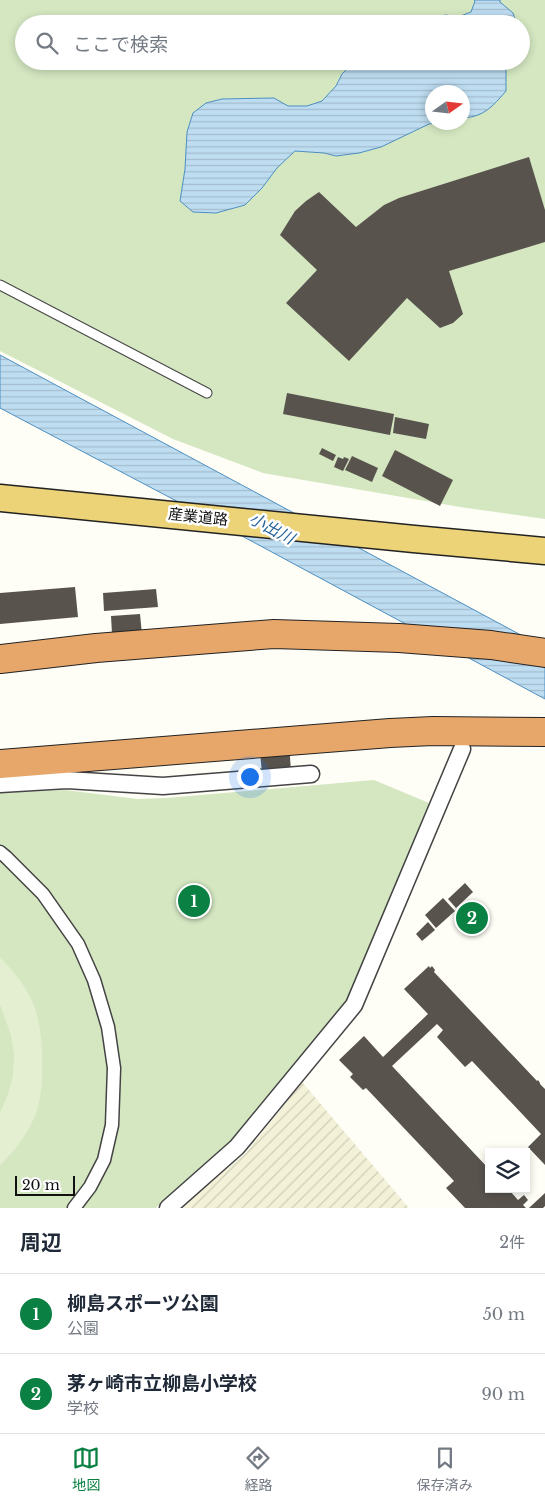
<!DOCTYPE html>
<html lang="ja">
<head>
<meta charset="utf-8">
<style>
  body { margin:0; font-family:"Libre Baskerville","Noto Sans JP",serif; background:#f2f2f3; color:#1f2937 }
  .controls { position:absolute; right:15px; bottom:15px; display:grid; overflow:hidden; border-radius:0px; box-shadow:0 2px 8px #0003 }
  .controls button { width:45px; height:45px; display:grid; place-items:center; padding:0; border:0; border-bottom:1px solid #e0e1e3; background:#fff; color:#1f2937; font:25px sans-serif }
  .compass { position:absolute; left:425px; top:85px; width:45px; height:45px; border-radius:50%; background:#fff; box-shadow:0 2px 8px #0003; rotate:76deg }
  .scale { position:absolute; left:15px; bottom:12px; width:60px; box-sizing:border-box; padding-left:5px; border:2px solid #111; border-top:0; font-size:14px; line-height:18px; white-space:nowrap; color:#111; -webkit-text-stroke:4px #fff; paint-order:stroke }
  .you { position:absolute; left:249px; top:776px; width:18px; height:18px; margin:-12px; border:4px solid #fff; border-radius:50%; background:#1a73e8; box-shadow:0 0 0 8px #1a73e833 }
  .badge { display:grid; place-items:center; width:32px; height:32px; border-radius:50%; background:#0b8043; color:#fff; font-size:16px; font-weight:700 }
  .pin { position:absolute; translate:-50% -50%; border:2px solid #fff; box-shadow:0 1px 5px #0006 }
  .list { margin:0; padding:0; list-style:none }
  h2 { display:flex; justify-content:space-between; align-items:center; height:65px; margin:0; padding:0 20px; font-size:21px }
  h2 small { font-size:16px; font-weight:400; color:#747a83 }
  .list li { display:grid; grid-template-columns:32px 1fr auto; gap:15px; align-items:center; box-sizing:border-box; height:80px; padding:0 20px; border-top:1px solid #e0e1e3 }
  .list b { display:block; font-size:19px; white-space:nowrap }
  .list p { margin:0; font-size:16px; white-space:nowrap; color:#747a83 }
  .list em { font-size:16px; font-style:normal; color:#747a83 }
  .icon { flex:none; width:28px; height:28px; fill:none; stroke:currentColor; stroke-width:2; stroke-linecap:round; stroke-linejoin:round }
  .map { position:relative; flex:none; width:545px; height:1208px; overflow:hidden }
  .search { position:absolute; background:#fff; box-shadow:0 2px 8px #0003; left:15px; right:15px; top:15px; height:55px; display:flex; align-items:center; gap:12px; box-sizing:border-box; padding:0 18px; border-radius:28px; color:#747a83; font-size:19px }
  .sheet { height:225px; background:#fff }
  nav { display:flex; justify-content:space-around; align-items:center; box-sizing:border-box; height:70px; border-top:1px solid #e0e1e3; background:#fff; font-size:14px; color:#747a83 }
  nav a { display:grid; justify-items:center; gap:2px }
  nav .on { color:#0b8043 }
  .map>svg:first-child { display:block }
</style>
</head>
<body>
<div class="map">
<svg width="545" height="1208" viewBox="0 0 545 1208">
  <defs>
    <pattern id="farmland-furrows" width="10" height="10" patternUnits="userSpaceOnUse" patternTransform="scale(1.25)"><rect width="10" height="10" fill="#f3f1d7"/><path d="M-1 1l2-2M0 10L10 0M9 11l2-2" fill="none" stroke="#cfceb8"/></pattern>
    <pattern id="water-rules" width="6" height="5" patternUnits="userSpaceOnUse" patternTransform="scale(1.25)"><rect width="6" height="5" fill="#bfddf1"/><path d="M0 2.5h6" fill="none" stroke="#a3bdce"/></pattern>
  </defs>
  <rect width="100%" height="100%" fill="#fefdf6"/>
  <path fill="url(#farmland-furrows)" d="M302,1082L409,1208H180L245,1154Z"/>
  <g fill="#d4e7c1" fill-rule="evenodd">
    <path d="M0,0H545V519L460,507L263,473L173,439L0,351ZM24,24H521V61H24ZM432,92H462V122H432Z"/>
    <path d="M374,780L429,803L349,999L231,1142L156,1208H0V793L65,790L138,799L166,798Z"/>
  </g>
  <path fill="#e4efd2" d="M0,957C14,972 28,988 35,1008C44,1034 46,1093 34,1118C26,1136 14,1152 0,1165V1113L8,1094L13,1075L14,1055L11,1035L0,1005Z"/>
  <g fill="url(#water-rules)" stroke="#4c8fc1">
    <path d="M474,0H500V2L513,13L517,24H411L446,15L458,17L471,12L475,1Z"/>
    <path d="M355,61H506V91C493,106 484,117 463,118L462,92H432V122L435,123L429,124L381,147L359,153L336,156L324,153L295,151L277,168L262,188L245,205L216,213L193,212L180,201L185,169L187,132L193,113L206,103L222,99L274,98L288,106H307L322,101L336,86L342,74Z"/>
    <path d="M0,355L545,648V699L203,515L0,408Z"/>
  </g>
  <g fill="#59534e">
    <path d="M529,157L545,210V242L449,271L463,314L453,323L440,328L407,298L349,361L286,303L317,270L280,235L295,211L306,201L319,192L356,227L384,205L399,198Z"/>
    <path d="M287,393L394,414L390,435L283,414Z"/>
    <path d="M395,417L429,424L426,439L393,433Z"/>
    <path d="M322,448L336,455L333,461L319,454Z"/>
    <path d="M395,450L453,480L440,506L382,476Z"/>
    <path d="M352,456L378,468L372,482L345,470Z"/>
    <path d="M338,457L343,459L344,457L349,459L343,471L334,467Z"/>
    <path d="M75,587L78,617L0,624V593Z"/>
    <path d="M156,589L158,607L104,611L103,593Z"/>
    <path d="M140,614L144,655L112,634L111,616Z"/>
    <path d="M288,730L291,771L262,773L258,732Z"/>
    <path d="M465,883L473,892L456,908L448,899Z"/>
    <path d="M443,898L455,911L436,928L425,915Z"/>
    <path d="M428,922L435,930L422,941L416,934Z"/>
    <path d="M429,966L430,968L432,966L435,970L434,972L537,1081L538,1080L540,1083V1084L545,1089V1165L528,1147L541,1134L472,1061L465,1067L437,1037L443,1030L437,1024L392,1066L489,1169V1189H512L510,1191L518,1200L524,1195L528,1200L523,1205L526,1208H465L446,1188L454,1181L366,1088L363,1090L350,1077L353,1074L339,1060L364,1036L383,1057L428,1014L404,989Z"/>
    <path d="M545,1193V1206L543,1208H529Z"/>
  </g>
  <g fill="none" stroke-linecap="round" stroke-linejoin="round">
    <defs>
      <path id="service" d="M0,285L207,393"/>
      <path id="pedestrian" d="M0,852L6,857L43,894L78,944L94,980L108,1027L114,1068L112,1125L104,1160L90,1187L74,1208"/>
      <g id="minor">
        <path d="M0,784L67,780L163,786L311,774"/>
        <path d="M168,1208L237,1147L354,1005L462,749"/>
      </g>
      <path id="primary" d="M0,498L414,539L545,551"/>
      <g id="motorway">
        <path d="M0,659L96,648L274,634L399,638L491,645L545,653"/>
        <path d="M0,764L390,733L433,731L545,732"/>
      </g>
    </defs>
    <use href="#service" stroke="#444" stroke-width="11"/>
    <use href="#pedestrian" stroke="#444" stroke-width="15"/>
    <use href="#minor" stroke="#444" stroke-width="19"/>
    <use href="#primary" stroke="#222" stroke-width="29"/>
    <use href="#motorway" stroke="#222" stroke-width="30"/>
    <use href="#service" stroke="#fff" stroke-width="9"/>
    <use href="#pedestrian" stroke="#fff" stroke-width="12"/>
    <use href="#minor" stroke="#fff" stroke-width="16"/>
    <use href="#primary" stroke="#ecd378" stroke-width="26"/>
    <use href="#motorway" stroke="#e7a76b" stroke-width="28"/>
  </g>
  <g text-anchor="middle" stroke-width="5" stroke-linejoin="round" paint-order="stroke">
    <g font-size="15" fill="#111" stroke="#fff">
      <text transform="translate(198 517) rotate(6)" y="5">産業道路</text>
    </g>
    <g font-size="16" font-style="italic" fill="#246298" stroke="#fff">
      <text transform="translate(272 528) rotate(28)" y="6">小出川</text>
    </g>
  </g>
</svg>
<div class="controls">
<button><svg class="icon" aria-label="layers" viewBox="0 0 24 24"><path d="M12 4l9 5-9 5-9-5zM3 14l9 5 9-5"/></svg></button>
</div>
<svg class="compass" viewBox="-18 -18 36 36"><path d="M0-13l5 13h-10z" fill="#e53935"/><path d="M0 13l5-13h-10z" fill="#747a83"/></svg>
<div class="scale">20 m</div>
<div class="you"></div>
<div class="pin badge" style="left:194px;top:901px">1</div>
<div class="pin badge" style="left:472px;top:918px">2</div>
<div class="search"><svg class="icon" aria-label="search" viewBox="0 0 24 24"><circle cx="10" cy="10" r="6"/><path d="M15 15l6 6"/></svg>ここで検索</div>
</div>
<section class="sheet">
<h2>周辺<small>2件</small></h2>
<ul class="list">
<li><span class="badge">1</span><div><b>柳島スポーツ公園</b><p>公園</p></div><em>50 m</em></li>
<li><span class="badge">2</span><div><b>茅ヶ崎市立柳島小学校</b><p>学校</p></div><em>90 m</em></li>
</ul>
</section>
<nav>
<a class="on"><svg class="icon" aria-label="map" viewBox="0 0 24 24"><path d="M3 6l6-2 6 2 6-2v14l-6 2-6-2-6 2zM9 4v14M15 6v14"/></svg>地図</a>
<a><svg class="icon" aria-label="directions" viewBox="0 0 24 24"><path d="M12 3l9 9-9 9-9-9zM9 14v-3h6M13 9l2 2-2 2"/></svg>経路</a>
<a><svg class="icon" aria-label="saved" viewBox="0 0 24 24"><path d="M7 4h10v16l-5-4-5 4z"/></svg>保存済み</a>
</nav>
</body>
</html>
